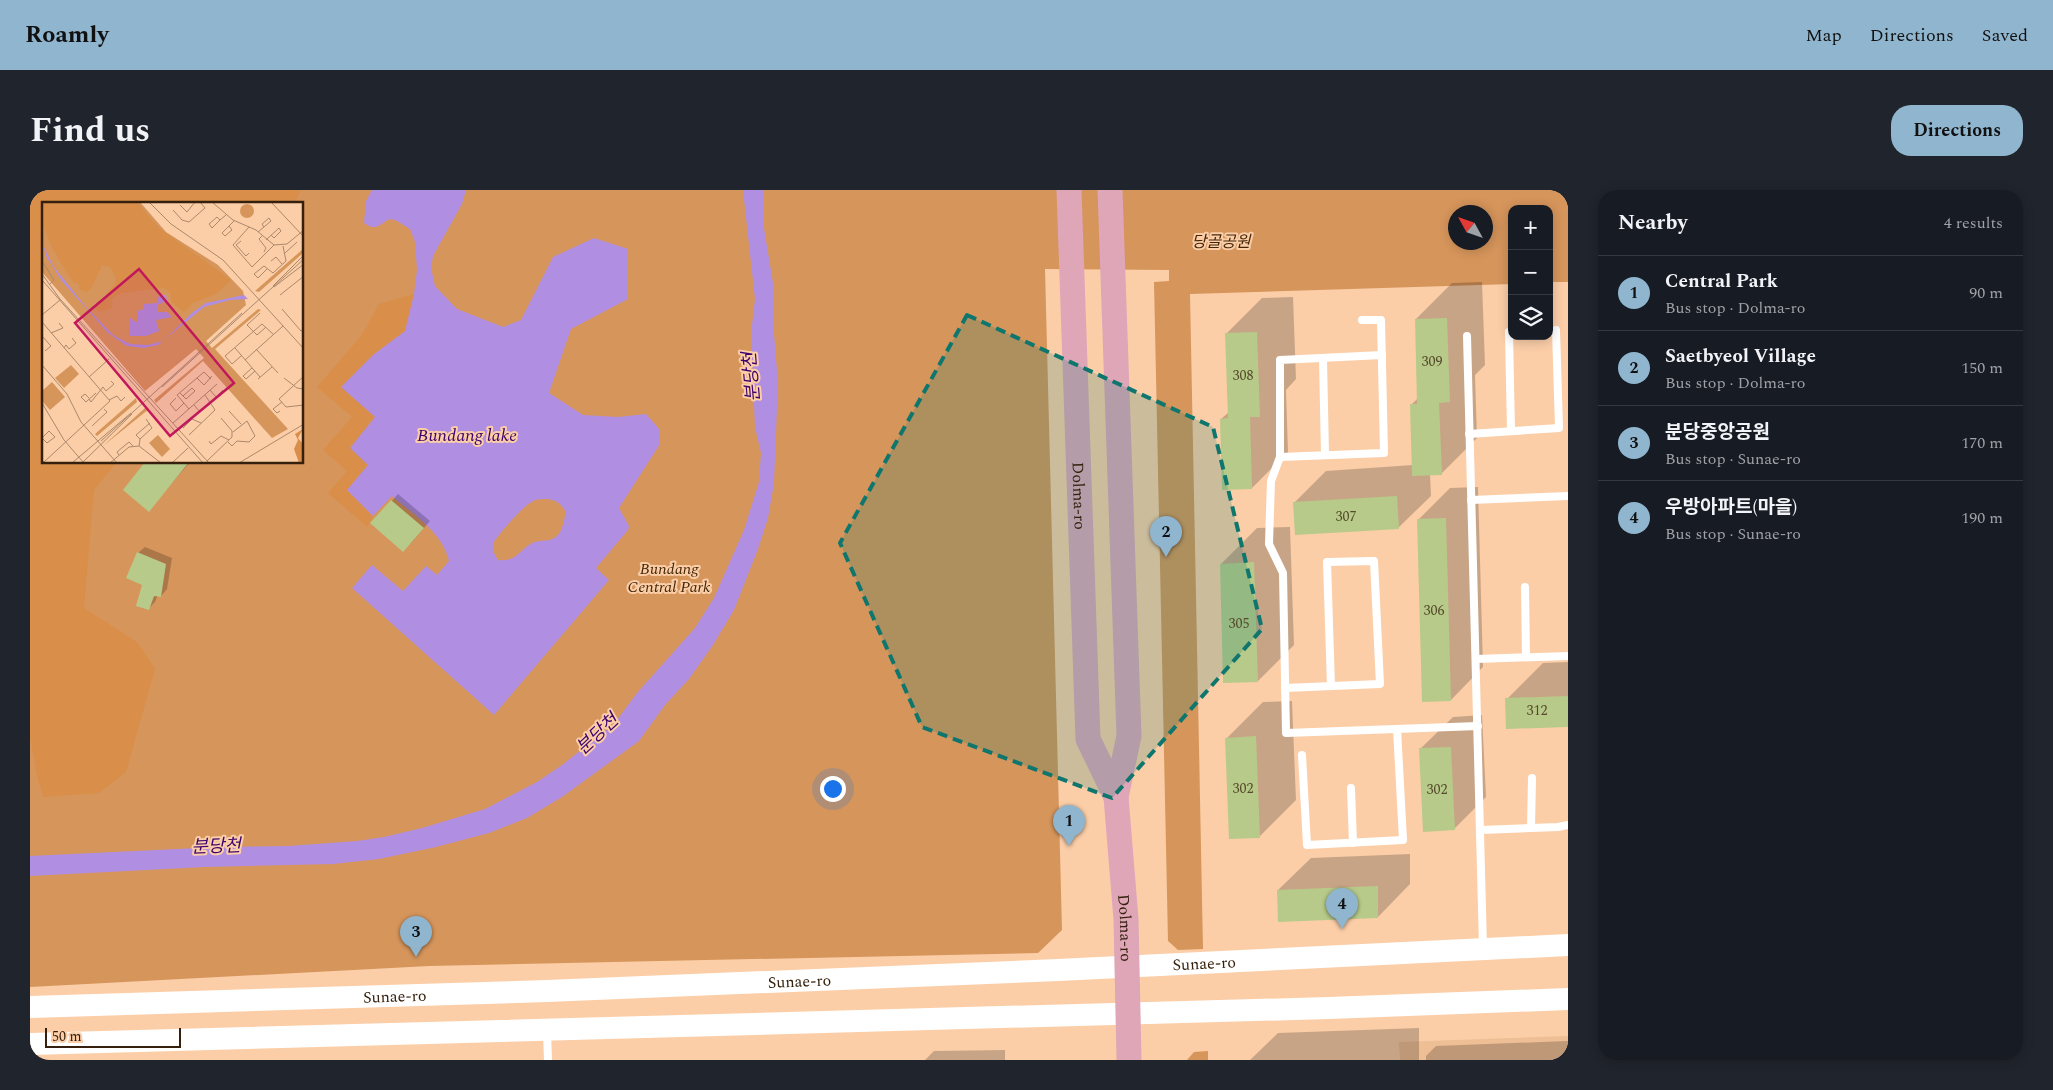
<!DOCTYPE html>
<html lang="en">
<head>
<meta charset="utf-8">
<style>
  body { margin:0; font-family:Spectral,"Noto Sans KR",serif; background:#20242c; color:#f1f3f6 }
  .controls { position:absolute; right:15px; top:15px; display:grid; overflow:hidden; border-radius:10px; box-shadow:0 2px 12px #0003 }
  .controls button { width:45px; height:45px; display:grid; place-items:center; padding:0; border:0; border-bottom:1px solid #363941; background:#171b24; color:#f1f3f6; font:25px sans-serif }
  .compass { position:absolute; left:1418px; top:15px; width:45px; height:45px; border-radius:50%; background:#171b24; box-shadow:0 2px 12px #0003; rotate:310deg }
  .scale { position:absolute; left:15px; bottom:12px; width:136px; box-sizing:border-box; padding-left:5px; border:2px solid #34200c; border-top:0; font-size:14px; line-height:18px; white-space:nowrap; color:#34200c; -webkit-text-stroke:4px #fbcea8; paint-order:stroke }
  .you { position:absolute; left:802px; top:598px; width:18px; height:18px; margin:-12px; border:4px solid #fff; border-radius:50%; background:#1a73e8; box-shadow:0 0 0 8px #1a73e833 }
  .badge { display:grid; place-items:center; width:32px; height:32px; border-radius:50%; background:#90b5ce; color:#111; font-size:16px; font-weight:700 }
  .pin { position:absolute; translate:-50% -41px; filter:drop-shadow(0 1px 2px #0008) }
  .pin::after { content:''; position:absolute; top:26px; width:18px; height:15px; background:inherit; clip-path:polygon(0 0,100% 0,50% 100%) }
  .list { margin:0; padding:0; list-style:none }
  h2 { display:flex; justify-content:space-between; align-items:center; height:65px; margin:0; padding:0 20px; font-size:21px }
  h2 small { font-size:16px; font-weight:400; color:#9ea1a6 }
  .list li { display:grid; grid-template-columns:32px 1fr auto; gap:15px; align-items:center; box-sizing:border-box; height:75px; padding:0 20px; border-top:1px solid #363941 }
  .list b { display:block; font-size:19px; white-space:nowrap }
  .list p { margin:0; font-size:16px; white-space:nowrap; color:#9ea1a6 }
  .list em { font-size:16px; font-style:normal; color:#9ea1a6 }
  .icon { flex:none; width:28px; height:28px; fill:none; stroke:currentColor; stroke-width:2; stroke-linecap:round; stroke-linejoin:round }
  .map { position:relative; flex:none; width:1538px; height:870px; overflow:hidden; border-radius:20px }
  header { display:flex; align-items:center; gap:30px; box-sizing:border-box; height:70px; padding:0 25px; background:#90b5ce; color:#111 }
  header strong { font-size:24px }
  nav { display:flex; gap:28px; margin-inline-start:auto; font-size:18px }
  .intro { display:flex; align-items:center; justify-content:space-between; box-sizing:border-box; height:120px; padding:0 30px }
  h1 { margin:0; font-size:35px }
  .button { padding:12px 22px; border-radius:20px; background:#90b5ce; color:#111; font-size:18px; font-weight:700 }
  main { display:flex; gap:30px; padding:0 30px }
  aside { flex:1; background:#171b24; border-radius:20px; box-shadow:0 2px 12px #0003 }
  .map>svg:first-child { display:block }
</style>
</head>
<body>
<header>
<strong>Roamly</strong>
<nav><a>Map</a><a>Directions</a><a>Saved</a></nav>
</header>
<div class="intro"><h1>Find us</h1><a class="button">Directions</a></div>
<main>
<div class="map">
<svg width="1538" height="870" viewBox="0 0 1538 870">
  <rect width="100%" height="100%" fill="#fbcea8"/>
  <path fill="#eebe95" d="M1538,846V870H1370L1369,852Z"/>
  <g fill="#d6955b" fill-rule="evenodd">
    <path d="M0,0H1538V92H1519V19H1482V94L1160,104L1173,759L1148,760L1138,751L1124,92L1139,91V80L1015,79L1032,740L1008,763L399,776L0,797ZM14,14H272V272H14ZM1426,22H1456V52H1426Z"/>
    <path d="M1178,861V870H1157L1164,862Z"/>
  </g>
  <g fill="#d98f49">
    <path d="M0,0H271L264,14H14V272L86,273L64,300L54,418L107,452L125,479L96,582L69,603L13,607L7,586L0,547Z"/>
    <path d="M384,104L375,141L343,165L346,227L339,275L317,300L343,326L337,337L298,303L317,281L293,260L322,227L287,197L331,146L349,114Z"/>
  </g>
  <g fill="#b08ee2" fill-rule="evenodd">
    <path d="M342,0H436L432,14L403,66L401,78L405,96L427,119L473,137L491,130L523,67L564,48L598,59V109L541,139L519,203L553,225L588,227L616,224L630,240V254L589,318L599,336L598,340L566,378L579,390L464,525L322,398L342,375L373,401L396,376L407,385L419,371C413,343 383,324 362,306L343,326L317,300L338,275L320,258L345,227L311,197L343,165L375,141L384,104L387,80L385,52L380,39L365,30L359,29C348,36 345,41 334,33L336,11ZM517,309C527,310 531,314 536,322C534,330 533,339 528,345C521,353 511,349 502,353C488,361 487,372 468,370L464,363L463,353C472,341 492,316 505,310C508,309 513,309 517,309Z"/>
    <path d="M713,0H733V32L743,93V132L748,193L744,293L738,328L728,359L704,420L683,455L659,489L635,515L609,551L532,607L497,628L459,643L406,657L349,669L303,674L175,677L0,686V666L189,657L258,656L327,651L354,647L392,638L455,619L480,606L507,592L532,575L584,534L607,503L665,438L684,408L714,340L729,292L731,263L725,237L721,144L725,109Z"/>
  </g>
  <g fill="#0003">
    <path d="M1452,92L1455,175L1445,185L1447,248L1411,284H1400L1401,306L1368,338L1264,313L1296,281L1383,275L1381,215L1388,208L1386,129L1422,93Z"/>
    <path d="M1263,107L1266,189L1256,200L1258,262L1222,298L1191,229L1199,222L1196,144L1232,108Z"/>
    <path d="M117,272H160L119,320Z"/>
    <path d="M1448,297L1453,477L1421,510L1388,330L1420,298Z"/>
    <path d="M368,304L400,331L380,354L342,333Z"/>
    <path d="M1260,337L1264,455L1228,491L1191,374L1227,338Z"/>
    <path d="M115,357L142,368L137,399L131,406L128,405L125,412L119,418L108,363Z"/>
    <path d="M1538,472V535L1477,509L1513,473Z"/>
    <path d="M1262,511L1266,610L1230,646L1197,548L1233,512Z"/>
    <path d="M1452,525L1456,607L1424,639L1390,559L1423,527Z"/>
    <path d="M1380,664V694L1348,727L1248,700L1281,668Z"/>
    <path d="M1389,838V870H1220L1248,843Z"/>
    <path d="M1538,851V870H1396V866L1406,856Z"/>
    <path d="M975,860V870H895L904,861Z"/>
  </g>
  <g fill="#b7ca89">
    <path d="M1417,128L1420,212L1409,213L1412,285L1382,286L1380,214H1387L1385,129Z"/>
    <path d="M1227,142L1230,227H1220L1222,299L1192,300L1190,229L1198,228L1195,143Z"/>
    <path d="M115,272H159L119,322L93,300Z"/>
    <path d="M1367,306L1369,339L1265,345L1263,312Z"/>
    <path d="M361,310L394,338L373,362L340,333Z"/>
    <path d="M1416,328L1421,511L1392,512L1387,329Z"/>
    <path d="M107,362L136,374L131,407L124,406L119,420L106,416L112,395L96,388Z"/>
    <path d="M1224,372L1228,492L1193,493L1190,374Z"/>
    <path d="M1538,506V537L1476,539L1475,508Z"/>
    <path d="M1226,546L1230,648L1199,649L1195,548Z"/>
    <path d="M1421,557L1425,640L1393,642L1389,558Z"/>
    <path d="M1348,696V728L1248,732L1247,700Z"/>
  </g>
  <g fill="none" stroke-linecap="round" stroke-linejoin="round">
    <g stroke="#fff" stroke-width="8">
      <path d="M1479,142L1481,241"/>
      <path d="M1437,146L1453,757"/>
      <path d="M1352,165L1250,170V267L1241,291L1239,354L1253,383L1256,543L1448,536"/>
      <path d="M1293,168L1295,265"/>
      <path d="M1439,244L1529,238L1526,140"/>
      <path d="M1250,267L1354,263L1351,130H1332"/>
      <path d="M1441,310L1538,306"/>
      <path d="M1495,397L1496,467"/>
      <path d="M1446,469L1538,466"/>
      <path d="M1255,498L1350,494L1344,371L1297,372L1301,496"/>
      <path d="M1272,565L1277,655L1373,650L1367,539"/>
      <path d="M1321,598L1323,653"/>
      <path d="M1501,638L1502,588"/>
      <path d="M1451,640L1528,637L1538,635"/>
      <path d="M517,841L518,870"/>
    </g>
    <g stroke="#fff" stroke-width="22">
      <path id="s1" d="M0,817L517,801L1028,780L1538,755"/>
      <path d="M0,854L1299,818L1538,809"/>
    </g>
    <g stroke="#dea6b7" stroke-width="25">
      <path id="s2" d="M1039,0L1058,549L1086,607"/>
      <path id="s3" d="M1080,0L1099,546L1086,607L1096,729L1099,870"/>
    </g>
  </g>
  <path fill="#0f766e" fill-opacity="0.2" stroke="#0f766e" stroke-width="4" stroke-dasharray="10 6" stroke-linejoin="round" d="M937,125L1183,237L1232,439L1082,608L892,537L810,353Z"/>
  <g text-anchor="middle" stroke-width="4" stroke-linejoin="round" paint-order="stroke">
    <g font-size="14" fill="#554a2b">
      <text x="1402" y="176">309</text>
      <text x="1213" y="190">308</text>
      <text x="1316" y="331">307</text>
      <text x="1404" y="425">306</text>
      <text x="1209" y="438">305</text>
      <text x="1507" y="525">312</text>
      <text x="1213" y="603">302</text>
      <text x="1407" y="604">302</text>
    </g>
    <g font-size="16" font-style="italic" fill="#452708" stroke="#fbcea8">
      <text x="1191" y="57">당골공원</text>
      <text x="639" y="384">Bundang<tspan x="639" dy="18">Central Park</tspan></text>
    </g>
    <g font-size="16" fill="#34200c" stroke="#fbcea8">
      <text dy="6" stroke="none"><textPath href="#s2" startOffset="306">Dolma-ro</textPath></text>
      <text dy="6" stroke="none"><textPath href="#s3" startOffset="740">Dolma-ro</textPath></text>
      <text dy="6" stroke="none"><textPath href="#s1" startOffset="1175">Sunae-ro</textPath></text>
      <text dy="6" stroke="none"><textPath href="#s1" startOffset="770">Sunae-ro</textPath></text>
      <text dy="6" stroke="none"><textPath href="#s1" startOffset="365">Sunae-ro</textPath></text>
    </g>
    <g font-size="18" font-style="italic" fill="#3e046d" stroke="#fbcea8">
      <text transform="translate(721 187) rotate(-95)" y="6">분당천</text>
      <text x="437" y="251">Bundang lake</text>
      <text transform="translate(567 544) rotate(-43)" y="6">분당천</text>
      <text transform="translate(186 656) rotate(-2)" y="6">분당천</text>
    </g>
  </g>
  <g transform="translate(12 12)">
    <rect width="261" height="261" fill="#fbcea8"/>
    <path d="M0,0H98L124,30L176,63L201,89L204,103L164,139L170,146L216,107L219,108L173,147L246,227L230,236L161,159L114,201L112,198L162,156L154,147L103,189L0,70ZM198 9a7 7 0 1 1 14 0a7 7 0 1 1-14 0ZM261,47V51L217,90L213,89ZM29,163L37,172L22,186L13,176ZM10,180L23,195L8,208L0,199V189ZM94,196L95,200L55,234L53,232ZM103,206L107,207L61,244ZM116,233L128,247L120,255L107,241Z" fill="#d6955b"/>
    <path d="M0,0H95L117,26L189,78L174,92L151,101L142,110L130,101L128,90L122,86L79,91L70,97V106L57,110L53,106L73,82V74L68,65L60,63L49,87L44,90L37,87V82L32,81L26,73L8,42L0,19ZM261,227L256,236L261,242V261H257L252,247L256,238L253,232Z" fill="#d98f49"/>
    <path d="M0,41L11,64L44,105L71,133L88,142L106,143L121,139L151,110L164,101L202,93L206,97L188,98L162,105L116,143L102,146L85,144L66,131L20,79L5,56ZM117,93H124L125,99L115,103L116,110H125L130,115L114,118L117,129L104,134H87L88,116L96,121L95,109L102,107V102L115,101Z" fill="#b08ee2"/>
    <path fill="none" stroke="#ab886a" stroke-width="1" d="M107,0L129,22L181,58L262,147M170,0L191,18L214,28L232,43L245,42L262,28M229,0L262,35M138,3L145,10L153,0M131,8L140,18L147,20L163,6L158,0M178,18L175,15L167,22L170,26L178,18L184,13M187,24L190,28L183,34L180,31L192,19M207,25L191,43L210,65L232,43M216,30L229,19L227,16L220,22L222,25M220,34L217,37L224,46L222,50M224,38L237,26L239,29L232,36L229,33M199,39L194,43L204,54L207,51M243,51L255,40M0,59L12,78L7,83M229,59L234,55L240,62M225,67L216,76L212,72L222,64L231,71L244,59L241,44M0,72L18,97L167,261M0,78L161,261M231,84L262,53M232,85L262,62M238,93L262,74M240,107L259,129L262,127M218,111L205,123L215,133L224,125M0,113L18,98M0,120L68,199L2,260L0,258M9,131L21,126L17,121M0,134L9,144L3,149M22,146L24,143L27,147L34,141L30,136M193,146L218,175M214,147L236,171M199,154L190,162L183,154L220,122L231,132M203,158L241,124M0,163L25,192L39,220L75,261M210,166L201,174L204,177L213,169M262,174L237,197L244,205L262,203M47,175L67,157M155,176L162,183L170,174M242,176L255,186L262,187M216,177L230,165M120,185L262,57M168,188L174,195L181,188M138,191L144,197L153,189L150,186L141,194M47,196L43,192L39,195L44,200L54,191M134,196L128,202L134,209L142,201M47,197L49,200L61,185L64,189L72,182L69,179M67,198L75,194L79,199L83,195M0,201L22,238L41,260M152,203L158,210L163,205M261,203V187M147,207L135,193L162,170L169,177M187,209L199,222M238,209L235,211L231,207L240,200M131,221L175,182M50,224L65,210L62,207M141,226L150,217L159,221M7,229L13,235L5,241L0,236ZM147,233L173,208L163,193M98,237L94,233L108,221M59,239L200,111M167,239L169,242L179,234L187,238M186,240L190,244L195,239L207,240L213,234L205,219L191,230M97,244L98,237L110,226L104,217M77,253L75,250L87,240L91,244M165,259L190,235V229L179,216M30,261L89,211M40,261L90,212M68,261L87,245L97,244L119,261M130,261L146,246M197,261L262,222"/>
    <path fill="#c2185b" fill-opacity="0.15" stroke="#c2185b" stroke-width="2.5" d="M97,67L192,181L128,234L33,121Z"/>
    <rect width="261" height="261" fill="none" stroke="#34200c" stroke-width="2.5"/>
  </g>
</svg>
<div class="controls">
<button>+</button>
<button>−</button>
<button><svg class="icon" aria-label="layers" viewBox="0 0 24 24"><path d="M12 4l9 5-9 5-9-5zM3 14l9 5 9-5"/></svg></button>
</div>
<svg class="compass" viewBox="-18 -18 36 36"><path d="M0-13l5 13h-10z" fill="#e53935"/><path d="M0 13l5-13h-10z" fill="#9ea1a6"/></svg>
<div class="scale">50 m</div>
<div class="you"></div>
<div class="pin badge" style="left:1039px;top:656px">1</div>
<div class="pin badge" style="left:1136px;top:367px">2</div>
<div class="pin badge" style="left:386px;top:767px">3</div>
<div class="pin badge" style="left:1312px;top:739px">4</div>
</div>
<aside>
<h2>Nearby<small>4 results</small></h2>
<ul class="list">
<li><span class="badge">1</span><div><b>Central Park</b><p>Bus stop · Dolma-ro</p></div><em>90 m</em></li>
<li><span class="badge">2</span><div><b>Saetbyeol Village</b><p>Bus stop · Dolma-ro</p></div><em>150 m</em></li>
<li><span class="badge">3</span><div><b>분당중앙공원</b><p>Bus stop · Sunae-ro</p></div><em>170 m</em></li>
<li><span class="badge">4</span><div><b>우방아파트(마을)</b><p>Bus stop · Sunae-ro</p></div><em>190 m</em></li>
</ul>
</aside>
</main>
</body>
</html>
